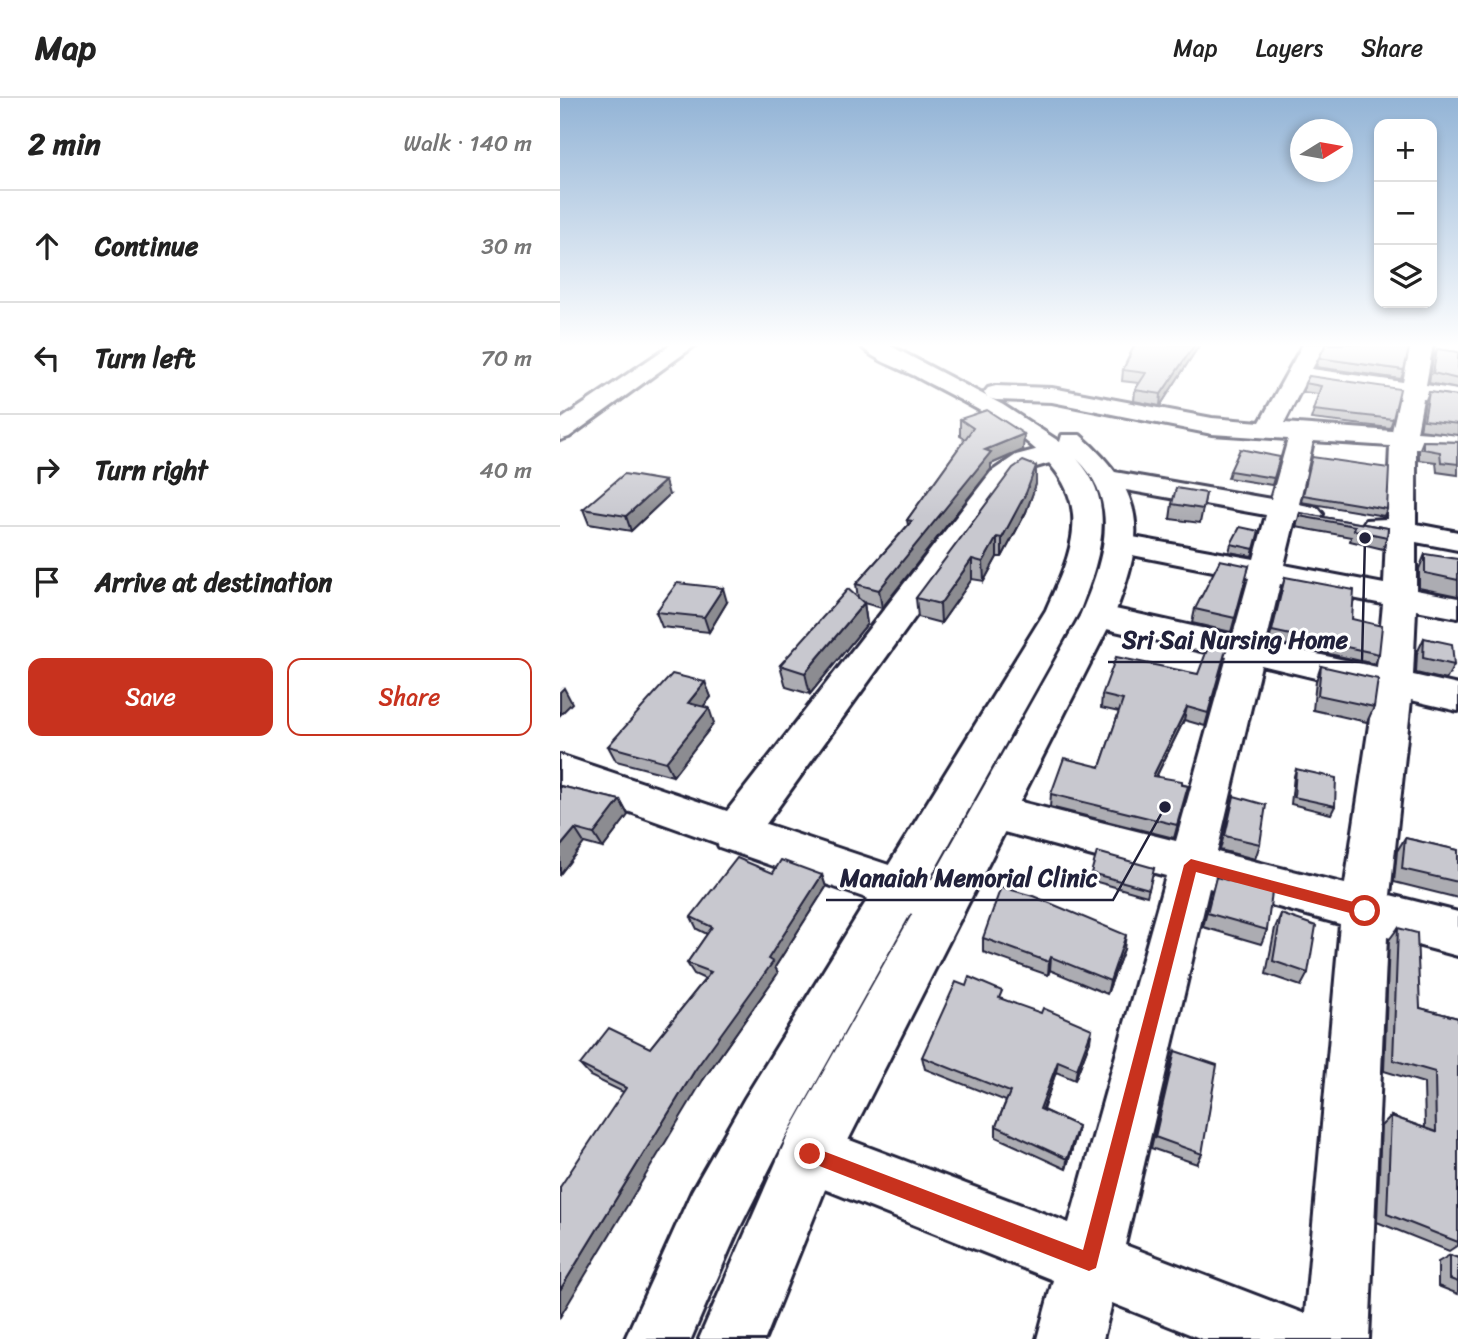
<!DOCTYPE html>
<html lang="en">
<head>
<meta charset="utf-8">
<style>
  body { margin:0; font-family:Sriracha,sans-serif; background:#f2f2f2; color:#222 }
  .controls { position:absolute; right:21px; top:21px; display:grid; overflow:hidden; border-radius:14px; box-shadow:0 4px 10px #0003 }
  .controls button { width:63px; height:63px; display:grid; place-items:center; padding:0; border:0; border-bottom:2px solid #e0e0e0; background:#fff; color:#222; font:35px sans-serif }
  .compass { position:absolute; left:730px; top:21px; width:63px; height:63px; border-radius:50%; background:#fff; box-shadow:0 4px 10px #0003; rotate:79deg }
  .stop { position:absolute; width:21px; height:21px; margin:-16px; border:5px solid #c8321e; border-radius:50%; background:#fff }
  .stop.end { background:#c8321e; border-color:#fff; box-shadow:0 2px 7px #0008 }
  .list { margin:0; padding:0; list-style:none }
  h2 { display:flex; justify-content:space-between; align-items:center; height:91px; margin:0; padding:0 28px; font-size:30px }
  h2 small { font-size:23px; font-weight:400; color:#767676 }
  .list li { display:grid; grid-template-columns:46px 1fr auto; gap:21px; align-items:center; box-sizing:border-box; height:112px; padding:0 28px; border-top:2px solid #e0e0e0 }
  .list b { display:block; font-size:26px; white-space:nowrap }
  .list em { font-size:23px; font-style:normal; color:#767676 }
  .actions { display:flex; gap:14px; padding:21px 28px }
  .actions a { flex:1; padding:16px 0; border:2px solid #c8321e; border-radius:14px; text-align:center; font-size:24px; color:#c8321e }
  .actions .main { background:#c8321e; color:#fff }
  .icon { flex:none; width:38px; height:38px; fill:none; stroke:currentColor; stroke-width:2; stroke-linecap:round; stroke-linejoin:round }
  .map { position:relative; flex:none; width:898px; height:1241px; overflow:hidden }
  header { display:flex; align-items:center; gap:42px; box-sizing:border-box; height:98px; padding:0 35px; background:#fff; border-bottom:2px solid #e0e0e0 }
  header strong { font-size:33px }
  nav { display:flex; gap:38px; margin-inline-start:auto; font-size:24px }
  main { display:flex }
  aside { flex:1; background:#fff }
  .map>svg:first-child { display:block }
</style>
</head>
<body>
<header>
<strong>Map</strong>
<nav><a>Map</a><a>Layers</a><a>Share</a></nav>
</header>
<main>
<aside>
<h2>2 min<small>Walk · 140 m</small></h2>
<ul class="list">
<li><svg class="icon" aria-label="ahead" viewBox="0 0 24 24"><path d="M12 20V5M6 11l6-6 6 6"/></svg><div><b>Continue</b></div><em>30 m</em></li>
<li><svg class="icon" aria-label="left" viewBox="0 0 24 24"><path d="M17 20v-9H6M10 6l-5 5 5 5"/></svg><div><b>Turn left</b></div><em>70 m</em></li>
<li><svg class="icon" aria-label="right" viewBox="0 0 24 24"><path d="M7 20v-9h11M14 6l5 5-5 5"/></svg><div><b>Turn right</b></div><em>40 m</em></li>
<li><svg class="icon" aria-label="arrive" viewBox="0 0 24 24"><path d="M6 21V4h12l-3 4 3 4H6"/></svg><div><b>Arrive at destination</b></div></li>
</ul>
<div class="actions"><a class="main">Save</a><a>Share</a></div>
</aside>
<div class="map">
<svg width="898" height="1241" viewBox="0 0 898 1241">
  <rect width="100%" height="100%" fill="#fff"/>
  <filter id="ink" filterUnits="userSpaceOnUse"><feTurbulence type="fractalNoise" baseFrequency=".0143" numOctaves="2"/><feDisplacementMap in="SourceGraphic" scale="14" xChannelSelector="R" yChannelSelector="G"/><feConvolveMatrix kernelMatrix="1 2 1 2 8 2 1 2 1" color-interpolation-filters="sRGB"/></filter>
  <g filter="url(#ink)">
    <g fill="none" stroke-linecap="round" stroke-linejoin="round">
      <defs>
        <g id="minor">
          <path d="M112,246H137L9,339L0,342V322Z"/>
          <path d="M743,246H765L752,271L843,284L851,246H873L866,287L898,292V306L863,301L857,334L898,337V353L856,350V426L898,434V452L856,444V492L898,500V520L856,512L853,577L898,587V613L851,602L830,797L898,814V858L827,839L809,1241H642L552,1205L543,1241H477L493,1182L229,1077L221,1056L229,1035L250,1027L509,1125L606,778L433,731L418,726L412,714L418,702L433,697L616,743L667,559L525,526L520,518L525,510L537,507L673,537L689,480L562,455L551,452L547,446L551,440L562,437L694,461L706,417L549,389L539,387L535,381L539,375L549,373L711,401L728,341L652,336L492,304L436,302L428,300L424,295L428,290L436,288L492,290L652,320L700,324ZM745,284L840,298L832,333L724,325ZM753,343L830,348L827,421L806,422L802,428L806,434L826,439L824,486L724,467L735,422L748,425L758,422L763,416L758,410L739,406ZM720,486L823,506L817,569L706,545ZM701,567L814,594L785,786L657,754ZM649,790L780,826L745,1216L565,1147Z"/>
          <path d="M498,346L507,348L511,354L507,360L476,369L451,386L206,726L401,791L407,806L401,821L384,827L159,749L157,745L0,689V657L167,713L431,374L456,357Z"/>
        </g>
        <path id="highway" d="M300,246H327L443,307L500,344L502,337H520C589,398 585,437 554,518L272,1074L205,1241H139L229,1035L520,518C542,466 564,406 517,361C559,406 539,462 520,512L225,1040L176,1137L131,1241H65L132,1093L185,1000L486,512C499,482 516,449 513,416C507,348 408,307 355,278C339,270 310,261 300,246Z"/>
      </defs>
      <use href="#minor" stroke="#22223b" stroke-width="6"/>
      <use href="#highway" stroke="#22223b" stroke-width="6"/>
      <use href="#minor" fill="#fff" fill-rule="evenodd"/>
      <use href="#highway" fill="#fff" fill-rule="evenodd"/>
    </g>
    <g fill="#acacb2" stroke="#22223b" stroke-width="2">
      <path d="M575,246H640L600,308L574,303L575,292L579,285L562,283L563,272Z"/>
      <path d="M877,251L898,254V291L869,285L873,260Z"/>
      <path d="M759,260L844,272L841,281L756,269Z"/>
      <path d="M749,278L833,321L830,330L751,321L759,296L743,294L745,285Z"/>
      <path d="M869,294L898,298V337L860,332L865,304Z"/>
      <path d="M400,321L463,352L431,366V371L322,510L304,505L307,526L250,596L226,589L220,567L298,500L296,486L348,427L347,422L405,341L400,338Z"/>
      <path d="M863,343L898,344V377L877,374L876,364L859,362V353Z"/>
      <path d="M720,359L712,387L668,380L670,373Z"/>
      <path d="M752,359L827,411L824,418L741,404Z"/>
      <path d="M476,368V386L466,414L442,459H437L424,483L412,481L381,525L358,519L356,500Z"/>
      <path d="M646,395L640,425L610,421L612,406Z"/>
      <path d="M109,397L71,433L29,426L23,411Z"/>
      <path d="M740,415L828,430L827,439L823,451L790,443L791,439L736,429Z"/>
      <path d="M699,433L692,458L669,454L671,446Z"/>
      <path d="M865,456L898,482V498L859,490V471Z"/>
      <path d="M689,468L671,534L632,525L635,511Z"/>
      <path d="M725,479L792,521L819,556L815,566L709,543Z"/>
      <path d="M167,504L149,534L102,529L96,514Z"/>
      <path d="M864,540L894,567L886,582L856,575L857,555Z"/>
      <path d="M667,548L645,628L624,622L596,679L628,688L614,740L490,709L491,696L540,669L559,614L541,610L542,597L638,576Z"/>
      <path d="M761,568L814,609L807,624L753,612L756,583Z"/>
      <path d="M145,584L151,599L143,609L154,625L113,678L56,663L48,648Z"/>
      <path d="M736,671L775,708L771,716L731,706L734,678Z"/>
      <path d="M0,688L60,702L68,717L43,750L24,745L0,776Z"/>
      <path d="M674,698L700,746L695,761L660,752Z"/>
      <path d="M845,740L898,752V800L834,784L837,753Z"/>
      <path d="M594,770L587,798L530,782L531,775Z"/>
      <path d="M213,775L262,777L266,789L215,869L218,875L143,982L63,994L30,978L20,967L90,950L145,881L134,876L127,865L147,836L137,831L131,819Z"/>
      <path d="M656,779L707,832L701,846L643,829Z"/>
      <path d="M721,816L748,875L741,888L706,876L715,830Z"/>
      <path d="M838,830L860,910L898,920V1147L889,1153L817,1124L821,1028L831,1018L865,1030L864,985L824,973L829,842Z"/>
      <path d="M423,840L564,851L547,896L490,872L488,877L423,854Z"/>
      <path d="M442,901L530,943L515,982L496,974L483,1012L518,1028L516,1038L506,1071L436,1039V1028L446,1003L365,971L362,959Z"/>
      <path d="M615,953L642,1056L637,1066L591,1050L611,965Z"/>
      <path d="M890,1157L898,1160V1196L878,1188V1164Z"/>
    </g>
    <g fill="#8c8c91" stroke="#22223b" stroke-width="2">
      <path d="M635,246H640L600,308L601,296Z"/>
      <path d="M464,336L463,352L431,366V371L322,510L319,492L425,352Z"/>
      <path d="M476,368V386L466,414L442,459V440Z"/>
      <path d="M105,383L109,397L71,433L66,418Z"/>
      <path d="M437,439V459L424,483L423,464Z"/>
      <path d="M412,461V481L381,525L380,506Z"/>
      <path d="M163,490L167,504L149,534L144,519Z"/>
      <path d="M304,505L307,526L250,596L245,575Z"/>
      <path d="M145,584L151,599L134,620L128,605Z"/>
      <path d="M4,590L12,605L0,617V594Z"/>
      <path d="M627,609L624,622L590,691L593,678Z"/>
      <path d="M149,610L154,625L113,678L106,664Z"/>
      <path d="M60,702L68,717L43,750L34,736Z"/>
      <path d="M15,731L24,745L0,776V749Z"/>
      <path d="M262,777L266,789L215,869L218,875L143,982L0,1219V1192L135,972Z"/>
      <path d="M566,837L564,851L547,896L550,883Z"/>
      <path d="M491,859L490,872L488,877L489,864Z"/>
      <path d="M532,931L530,943L515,982L517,971Z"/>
      <path d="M498,963L496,974L479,1021L480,1011Z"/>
      <path d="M518,1028L516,1038L506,1071L507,1061Z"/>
    </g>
    <g fill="#c8c8cf" stroke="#22223b" stroke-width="2">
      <path d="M575,246H635L601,296L575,292L586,275L563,272Z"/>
      <path d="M766,246H850L844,272L759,260Z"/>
      <path d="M877,251L898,254V281L873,275Z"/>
      <path d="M749,278L840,291L833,321L753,312L761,288L745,285Z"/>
      <path d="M869,294L898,298V326L864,322Z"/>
      <path d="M427,312L464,336L425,352L431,354L319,492L296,486L352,423L347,422L413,330L400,321Z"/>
      <path d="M863,343L898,344V366L881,364L880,354L863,351Z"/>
      <path d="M680,351L720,359L714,380L670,373Z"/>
      <path d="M752,359L829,370L827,411L743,397Z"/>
      <path d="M463,363L476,368L466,395L442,440L437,439L423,464L412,461L380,506L356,500L453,370Z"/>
      <path d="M64,376L105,383L66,418L23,411Z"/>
      <path d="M616,390L646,395L643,411L612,406Z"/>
      <path d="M740,415L828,430L827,439L794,432L795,428L739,418Z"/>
      <path d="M680,429L699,433L694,451L671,446Z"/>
      <path d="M865,456L898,461V482L865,475Z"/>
      <path d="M660,462L689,468L675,520L635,511Z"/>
      <path d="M725,479L794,492L792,521L822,528L819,556L712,533Z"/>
      <path d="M117,485L163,490L144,519L96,514Z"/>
      <path d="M288,491L304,505L245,575L220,567Z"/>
      <path d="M864,540L892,546L894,567L863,560Z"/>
      <path d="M650,544L667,548L648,615L627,609L593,678L622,683V687L628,688L617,727L491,696L504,660L540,669L563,602L542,597L556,559L638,576Z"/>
      <path d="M761,568L818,581L814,609L758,597Z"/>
      <path d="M112,576L145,584L128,605L149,610L106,664L48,648Z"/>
      <path d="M736,671L776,680L775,708L734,699Z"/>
      <path d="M0,688L60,702L34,736L15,731L0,749Z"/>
      <path d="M674,698L706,707L700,746L665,738Z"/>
      <path d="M845,740L898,752V784L842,771Z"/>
      <path d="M537,754L594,770L589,791L531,775Z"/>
      <path d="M177,760L213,775L221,762L262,777L208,861L213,864L135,972L0,1192V1089L66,990L20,967L49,930L90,950L151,874L127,865L152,829L131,819Z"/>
      <path d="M656,779L712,794L707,832L647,815Z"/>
      <path d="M441,789L473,798L566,837L550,883L491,859L489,864L423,840Z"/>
      <path d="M721,816L756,828L748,875L713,863Z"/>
      <path d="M838,830L857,835L860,910L898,920V1144L827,1116L831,1018L876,1034L875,974L833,962Z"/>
      <path d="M409,879L442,893L439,900L481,915L483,910L532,931L517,971L498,963L480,1011L518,1028L507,1061L436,1028L450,994L362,959L396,884L406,888Z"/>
      <path d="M615,953L657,967L642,1056L595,1039Z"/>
      <path d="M890,1157L898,1160V1184L890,1181Z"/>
    </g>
  </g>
  <linearGradient id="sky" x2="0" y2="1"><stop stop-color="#93b4d6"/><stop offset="0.59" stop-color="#fff"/><stop offset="1" stop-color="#fff" stop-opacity="0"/></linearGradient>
  <rect width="898" height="419" fill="url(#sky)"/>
  <path fill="#c8321e" d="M631,761L805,807L812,813L805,819L636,774L536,1170L529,1173L244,1062L241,1056L244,1050L250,1048L523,1152L624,767Z"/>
  <path fill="none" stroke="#22223b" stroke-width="2.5" d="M805 440L802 564H548M605 709L553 802H266"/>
  <g fill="#22223b" stroke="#fff" stroke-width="2.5">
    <circle cx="805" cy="440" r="7"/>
    <circle cx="605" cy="709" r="7"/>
  </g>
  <g font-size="24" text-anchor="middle" font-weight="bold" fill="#22223b" stroke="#fff" stroke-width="6" stroke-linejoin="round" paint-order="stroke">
    <text x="675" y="550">Sri Sai Nursing Home</text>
    <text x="409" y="788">Manaiah Memorial Clinic</text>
  </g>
</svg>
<div class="controls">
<button>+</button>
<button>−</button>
<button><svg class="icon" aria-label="layers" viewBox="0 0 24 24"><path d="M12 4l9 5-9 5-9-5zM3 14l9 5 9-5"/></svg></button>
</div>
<svg class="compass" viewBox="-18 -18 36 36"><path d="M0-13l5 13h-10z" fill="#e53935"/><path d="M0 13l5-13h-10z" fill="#767676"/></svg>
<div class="stop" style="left:805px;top:813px"></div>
<div class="stop end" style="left:250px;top:1056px"></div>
</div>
</main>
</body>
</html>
